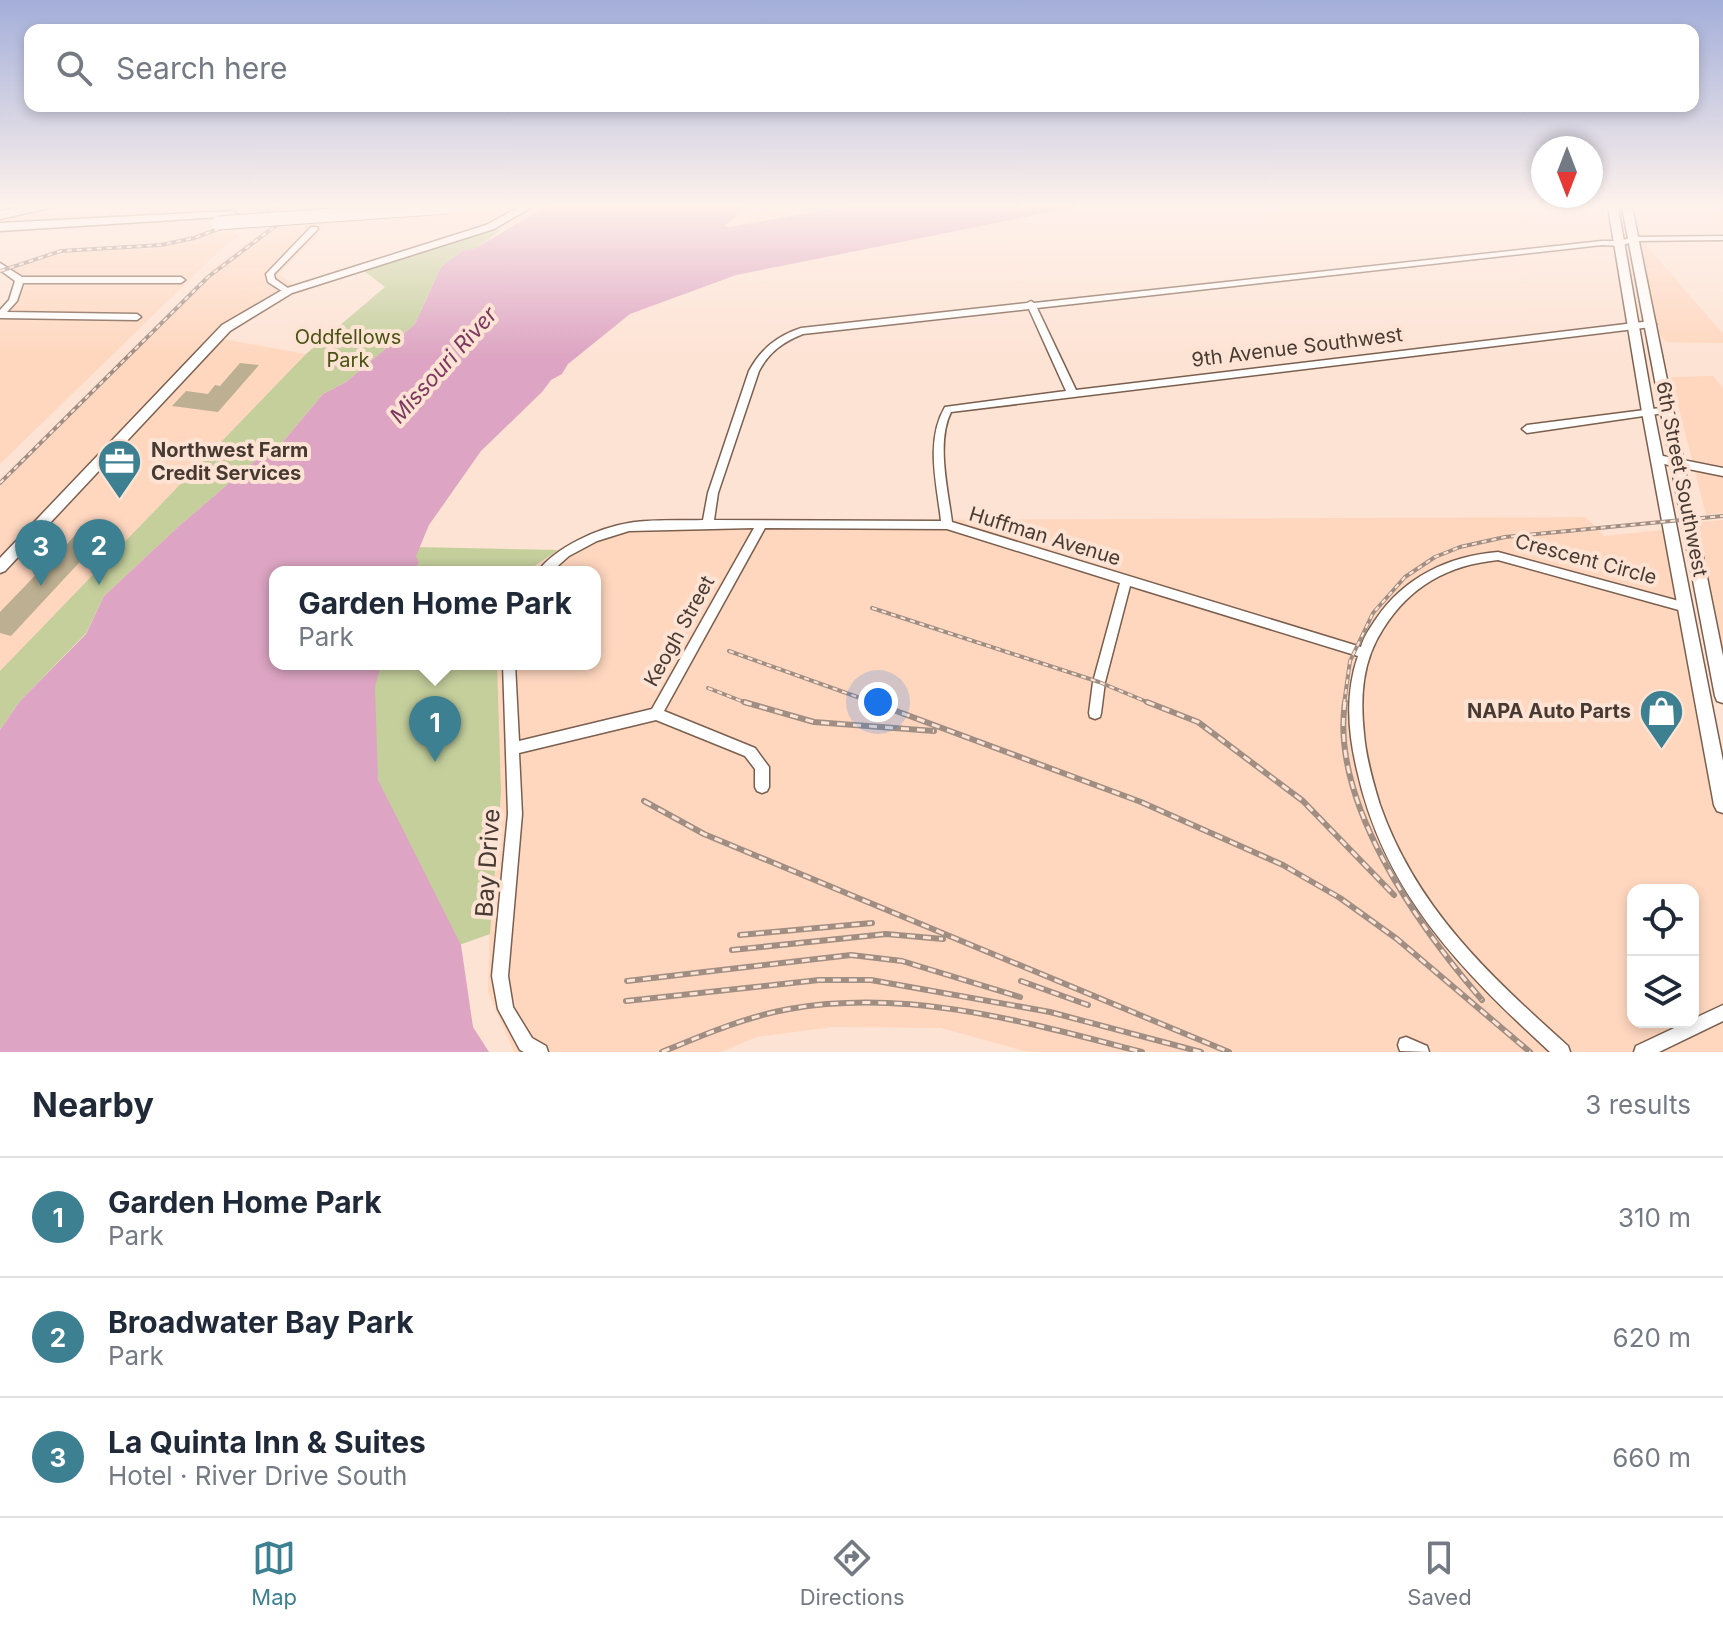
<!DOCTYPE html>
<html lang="en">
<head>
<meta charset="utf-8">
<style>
  body { margin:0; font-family:Inter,sans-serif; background:#f6f6f7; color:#1f2937 }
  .controls { position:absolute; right:24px; bottom:24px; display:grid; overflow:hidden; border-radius:16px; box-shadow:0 4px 12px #0003 }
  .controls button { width:72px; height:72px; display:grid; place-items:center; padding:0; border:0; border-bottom:2px solid #e0e1e3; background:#fff; color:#1f2937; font:40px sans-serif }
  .compass { position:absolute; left:1531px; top:136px; width:72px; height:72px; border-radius:50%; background:#fff; box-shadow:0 4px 12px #0003; rotate:180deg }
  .you { position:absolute; left:878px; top:702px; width:28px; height:28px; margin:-20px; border:6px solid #fff; border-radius:50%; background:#1a73e8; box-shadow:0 0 0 12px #1a73e833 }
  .badge { display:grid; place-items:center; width:52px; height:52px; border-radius:50%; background:#3d8091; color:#fff; font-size:26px; font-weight:700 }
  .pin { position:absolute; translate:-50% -66px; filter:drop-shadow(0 2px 4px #0008) }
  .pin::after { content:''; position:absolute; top:42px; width:28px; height:24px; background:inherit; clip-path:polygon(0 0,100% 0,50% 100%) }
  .popup { position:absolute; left:269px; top:566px; width:332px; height:104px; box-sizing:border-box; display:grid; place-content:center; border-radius:16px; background:#fff; filter:drop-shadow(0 2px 6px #0005); font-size:26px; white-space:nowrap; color:#747a83 }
  .popup b { font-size:30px; color:#1f2937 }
  .popup::after { content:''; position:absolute; left:50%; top:100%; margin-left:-16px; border:16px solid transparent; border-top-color:#fff }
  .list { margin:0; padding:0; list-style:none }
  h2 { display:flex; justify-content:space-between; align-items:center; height:104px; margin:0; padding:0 32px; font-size:34px }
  h2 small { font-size:26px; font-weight:400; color:#747a83 }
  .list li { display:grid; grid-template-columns:52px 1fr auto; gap:24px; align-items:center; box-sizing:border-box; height:120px; padding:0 32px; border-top:2px solid #e0e1e3 }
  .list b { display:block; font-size:30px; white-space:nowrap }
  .list p { margin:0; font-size:26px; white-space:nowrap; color:#747a83 }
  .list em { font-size:26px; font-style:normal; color:#747a83 }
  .icon { flex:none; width:44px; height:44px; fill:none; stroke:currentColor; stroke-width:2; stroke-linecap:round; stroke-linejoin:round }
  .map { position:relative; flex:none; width:1723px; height:1052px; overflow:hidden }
  .search { position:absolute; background:#fff; box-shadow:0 4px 12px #0003; left:24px; right:24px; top:24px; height:88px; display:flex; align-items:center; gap:20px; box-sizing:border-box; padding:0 28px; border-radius:16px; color:#747a83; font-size:30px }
  .sheet { height:464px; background:#fff }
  nav { display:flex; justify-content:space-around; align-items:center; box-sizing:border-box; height:112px; border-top:2px solid #e0e1e3; background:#fff; font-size:22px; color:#747a83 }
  nav a { display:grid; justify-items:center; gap:4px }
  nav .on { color:#3d8091 }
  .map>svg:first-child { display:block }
</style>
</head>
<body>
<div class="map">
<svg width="1723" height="1052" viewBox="0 0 1723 1052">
  <rect width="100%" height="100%" fill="#fde3d4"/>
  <g fill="#ffd7bf" fill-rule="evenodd">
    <path d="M330,222L279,274L297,288L217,338L306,354L0,671V480L219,264L272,224Z"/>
    <path d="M226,231L239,235L216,254L0,464V315L18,288L11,270L65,253L162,248Z"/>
    <path d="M1634,239H1641L1723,334V343L1666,342L1651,324Z"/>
    <path d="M1713,376L1723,388V513L1706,515L1671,377Z"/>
    <path d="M1586,517L1604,536L1671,529L1723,807V1052H1028L941,1028L833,1027L757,1037L721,1052H514L488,992L496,673L497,664H595V572H526L558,550L606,527L641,521ZM1633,890H1693V1022H1633Z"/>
    <path d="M1723,520V694L1689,523Z"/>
  </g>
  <g fill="#c4cf9c">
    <path d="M495,230H501L476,248L462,251L441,267L415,324L346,382L323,394L281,444L269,449L179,526L104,596L86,633L20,701L0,730V671L306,354L385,287L364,271Z"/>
    <path d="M413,547L558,550L526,572H401Z"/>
    <path d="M374,664H497L501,792L490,934L448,949L382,816L364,732Z"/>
  </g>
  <path fill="#dda5c3" d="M545,207H747L724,226L730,227L843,207H1076L736,275L630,314L568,364L562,374L551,380L542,392L481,451L429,525L416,556L419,563L410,572H275V664H381L375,687L378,780L461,945L473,1027L489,1052H0V730L20,701L86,634L104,596L179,526L269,449L281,444L323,394L346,382L415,324L441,267L462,251L476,248Z"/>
  <g fill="#bdaf91">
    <path d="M240,363L259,365L218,412L172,406L186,391L208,394L215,385L220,386Z"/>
    <path d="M77,533L102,538L11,636L0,633V612L50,560L37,558L45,550L59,553Z"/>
  </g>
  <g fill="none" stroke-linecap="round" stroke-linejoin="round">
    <defs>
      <g id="minor">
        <path d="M311,227H317L318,229L274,274L275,279L292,291L291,293H285L268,282L266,274Z"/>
        <path d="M1723,236V240L1635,241L1620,246L1602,245L1037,308L1076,390L1651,321L1656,324L1651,327L951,412C936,442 948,490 952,522L1361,647C1364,636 1370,628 1376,619C1404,577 1449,556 1498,552L1690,604L1692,607L1690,610L1686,612L1498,560C1448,565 1410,586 1383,629C1362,661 1360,697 1364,734C1366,758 1373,782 1380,805C1416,908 1489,975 1568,1046L1570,1052H1550C1461,970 1384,893 1357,770C1348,732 1345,694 1358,656L1130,586L1105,682L1101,713L1100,717L1095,719L1090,717L1089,713L1093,682L1120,583L947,529L765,528L664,711L755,748L769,767V787L767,791L762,793L757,791L755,787V769L745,756L656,720L519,753L522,814L508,976L513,1007L532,1038L546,1046L548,1052H524L520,1050L498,1009L492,976L508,814L503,664H515L519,741L652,709L754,528L629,531L597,541L569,556L551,572H537C556,547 598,528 629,523C651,519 680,521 703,520L708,493L749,371C761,349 777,336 801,328L1027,303L1031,301L1034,303L1602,241H1619L1634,237ZM1029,309L1066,391L945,407C925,441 937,484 941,521L714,520L718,493L759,371C769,352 783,342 803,334Z"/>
        <path d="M0,263L22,277H181L185,280L181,283H23L17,301L7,312L137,314L141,317L137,320L0,318V310L9,300L15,281L0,270Z"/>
        <path d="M1668,407L1673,410L1671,412L1527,433L1522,429L1527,425Z"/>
        <path d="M1658,455L1723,468V476L1654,462L1653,459Z"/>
        <path d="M1723,1005V1021L1659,1052H1634L1636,1046L1687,1022H1693V1019Z"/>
        <path d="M1406,1037L1427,1046L1429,1052L1400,1051L1398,1045L1400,1039Z"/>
      </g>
      <g id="major">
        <path d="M31,207H54L0,219V213Z"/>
        <path d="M519,207H532L494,229L292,293L230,331L5,571L0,573V558L222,325L284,289L486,225Z"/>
        <path d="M1608,207H1618L1654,412L1723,761V813L1717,811L1714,805L1642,412Z"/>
        <path d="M1622,207H1632L1723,656V703L1717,701L1715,696Z"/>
      </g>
      <g id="highway">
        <path d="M19,207L35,209L29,212L0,217V211Z"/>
        <path d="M232,211L238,214L236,216L0,231V223Z"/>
      </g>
    </defs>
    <use href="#minor" stroke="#7b5f4e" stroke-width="3"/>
    <use href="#major" stroke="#7b5f4e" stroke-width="3"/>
    <use href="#highway" stroke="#7b5f4e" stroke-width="3"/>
    <use href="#minor" fill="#fff" fill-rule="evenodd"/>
    <use href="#major" fill="#fff" fill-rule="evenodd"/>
    <use href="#highway" fill="#fff" fill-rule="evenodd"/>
    <defs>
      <g id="rail-far1">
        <path d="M0,271L61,251L161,245L194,238L279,207"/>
        <path d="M0,483L208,277L278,224L308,207"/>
        <path d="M872,608L1099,682L1152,704"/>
        <path d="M729,651L877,704"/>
        <path d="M708,688L749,704"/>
        <path d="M1344,704L1350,661L1373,613L1405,577L1435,557L1460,547L1505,537L1723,516"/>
      </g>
      <g id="rail">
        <path d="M744,702L814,722L934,731"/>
        <path d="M872,702L1141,802L1283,865L1340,898L1397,939L1530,1052"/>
        <path d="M1147,702L1198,722L1303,801L1394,895"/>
        <path d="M1345,702C1330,803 1419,927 1482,1000"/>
        <path d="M644,801L704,834L1229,1052"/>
        <path d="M740,935L872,923"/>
        <path d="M732,950L886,934L943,939"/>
        <path d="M627,981L851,955L902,961L1020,997"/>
        <path d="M1021,981L1088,1005"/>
        <path d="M626,1001L819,980H871L1050,1012L1201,1052"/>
        <path d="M662,1052C703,1035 745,1017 789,1009C909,988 1026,1022 1142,1052"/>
      </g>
    </defs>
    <use href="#rail-far1" stroke="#a18e83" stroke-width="4"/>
    <use href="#rail" stroke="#a18e83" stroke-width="6"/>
    <use href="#rail-far1" stroke="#fde3d4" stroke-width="2" stroke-dasharray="5" stroke-linecap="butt"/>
    <use href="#rail" stroke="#fde3d4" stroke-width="3" stroke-dasharray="8" stroke-linecap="butt"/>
    <defs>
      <path id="highway-bridge" d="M218,223L448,207"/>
    </defs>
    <use href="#highway-bridge" stroke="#7b5f4e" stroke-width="15" stroke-linecap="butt"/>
    <use href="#highway-bridge" stroke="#fff" stroke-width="13"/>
  </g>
  <linearGradient id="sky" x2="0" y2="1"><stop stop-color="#a3aed9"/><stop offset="0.58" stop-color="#fef2ec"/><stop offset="1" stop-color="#fef2ec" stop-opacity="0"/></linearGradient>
  <rect width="1723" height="355" fill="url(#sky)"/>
  <defs>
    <symbol id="office-pin" viewBox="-11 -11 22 30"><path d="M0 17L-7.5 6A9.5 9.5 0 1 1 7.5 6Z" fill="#3d8091" stroke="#fde3d4"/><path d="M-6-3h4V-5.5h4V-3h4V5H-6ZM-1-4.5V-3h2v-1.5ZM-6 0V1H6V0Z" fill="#fff"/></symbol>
    <symbol id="shop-pin" viewBox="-11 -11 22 30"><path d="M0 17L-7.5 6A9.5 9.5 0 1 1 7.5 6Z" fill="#3d8091" stroke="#fde3d4"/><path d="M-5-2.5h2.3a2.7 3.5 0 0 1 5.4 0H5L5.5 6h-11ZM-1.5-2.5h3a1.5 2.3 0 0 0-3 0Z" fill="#fff"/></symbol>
  </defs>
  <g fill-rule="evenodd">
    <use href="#office-pin" x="94" y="436" width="51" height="69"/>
    <use href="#shop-pin" x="1636" y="686" width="51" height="69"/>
  </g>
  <g text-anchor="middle" stroke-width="8" stroke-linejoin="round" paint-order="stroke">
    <g font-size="20" fill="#495315" stroke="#fde3d4">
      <text x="348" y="344">Oddfellows<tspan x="348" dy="23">Park</tspan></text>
    </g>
    <g font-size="20" fill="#473a32" stroke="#fde3d4">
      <text transform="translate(1297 347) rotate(-7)" y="7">9th Avenue Southwest</text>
      <text transform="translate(1682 479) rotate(79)" y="7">6th Street Southwest</text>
      <text transform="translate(1045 536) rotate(17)" y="7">Huffman Avenue</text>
      <text transform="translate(1586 559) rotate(15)" y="7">Crescent Circle</text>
      <text transform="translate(679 631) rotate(-61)" y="7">Keogh Street</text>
    </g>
    <g font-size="20" font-weight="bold" fill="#473a32" stroke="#fde3d4" text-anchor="start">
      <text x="151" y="457">Northwest Farm<tspan x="151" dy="23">Credit Services</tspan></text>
      <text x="1631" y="718" text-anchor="end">NAPA Auto Parts</text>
    </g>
    <g font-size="22" font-style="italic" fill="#7c3860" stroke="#fde3d4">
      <text transform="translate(443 365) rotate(-48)" y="8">Missouri River</text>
    </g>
    <g font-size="24" fill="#473a32" stroke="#fde3d4">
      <text transform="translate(488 863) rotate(-86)" y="8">Bay Drive</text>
    </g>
  </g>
</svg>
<div class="controls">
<button><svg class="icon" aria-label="locate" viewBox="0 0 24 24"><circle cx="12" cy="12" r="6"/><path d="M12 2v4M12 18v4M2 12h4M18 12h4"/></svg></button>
<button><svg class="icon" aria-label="layers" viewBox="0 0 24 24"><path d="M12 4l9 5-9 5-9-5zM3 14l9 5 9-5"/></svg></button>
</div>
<svg class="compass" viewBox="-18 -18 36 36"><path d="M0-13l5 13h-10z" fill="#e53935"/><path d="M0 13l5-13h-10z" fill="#747a83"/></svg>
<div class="you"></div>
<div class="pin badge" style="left:435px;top:762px">1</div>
<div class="popup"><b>Garden Home Park</b>Park</div>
<div class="pin badge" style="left:99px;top:585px">2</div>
<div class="pin badge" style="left:41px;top:586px">3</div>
<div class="search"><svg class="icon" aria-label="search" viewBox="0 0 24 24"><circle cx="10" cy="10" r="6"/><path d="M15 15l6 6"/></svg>Search here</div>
</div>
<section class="sheet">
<h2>Nearby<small>3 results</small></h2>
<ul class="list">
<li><span class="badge">1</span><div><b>Garden Home Park</b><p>Park</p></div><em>310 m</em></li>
<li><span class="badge">2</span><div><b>Broadwater Bay Park</b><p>Park</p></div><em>620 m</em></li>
<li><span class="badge">3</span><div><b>La Quinta Inn &amp; Suites</b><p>Hotel · River Drive South</p></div><em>660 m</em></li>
</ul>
</section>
<nav>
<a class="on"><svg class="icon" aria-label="map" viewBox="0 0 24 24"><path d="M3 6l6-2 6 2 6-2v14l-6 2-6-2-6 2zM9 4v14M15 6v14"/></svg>Map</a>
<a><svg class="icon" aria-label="directions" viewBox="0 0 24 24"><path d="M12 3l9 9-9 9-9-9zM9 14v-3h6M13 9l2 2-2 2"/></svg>Directions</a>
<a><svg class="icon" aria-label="saved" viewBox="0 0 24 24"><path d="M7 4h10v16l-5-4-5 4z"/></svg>Saved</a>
</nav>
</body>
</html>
